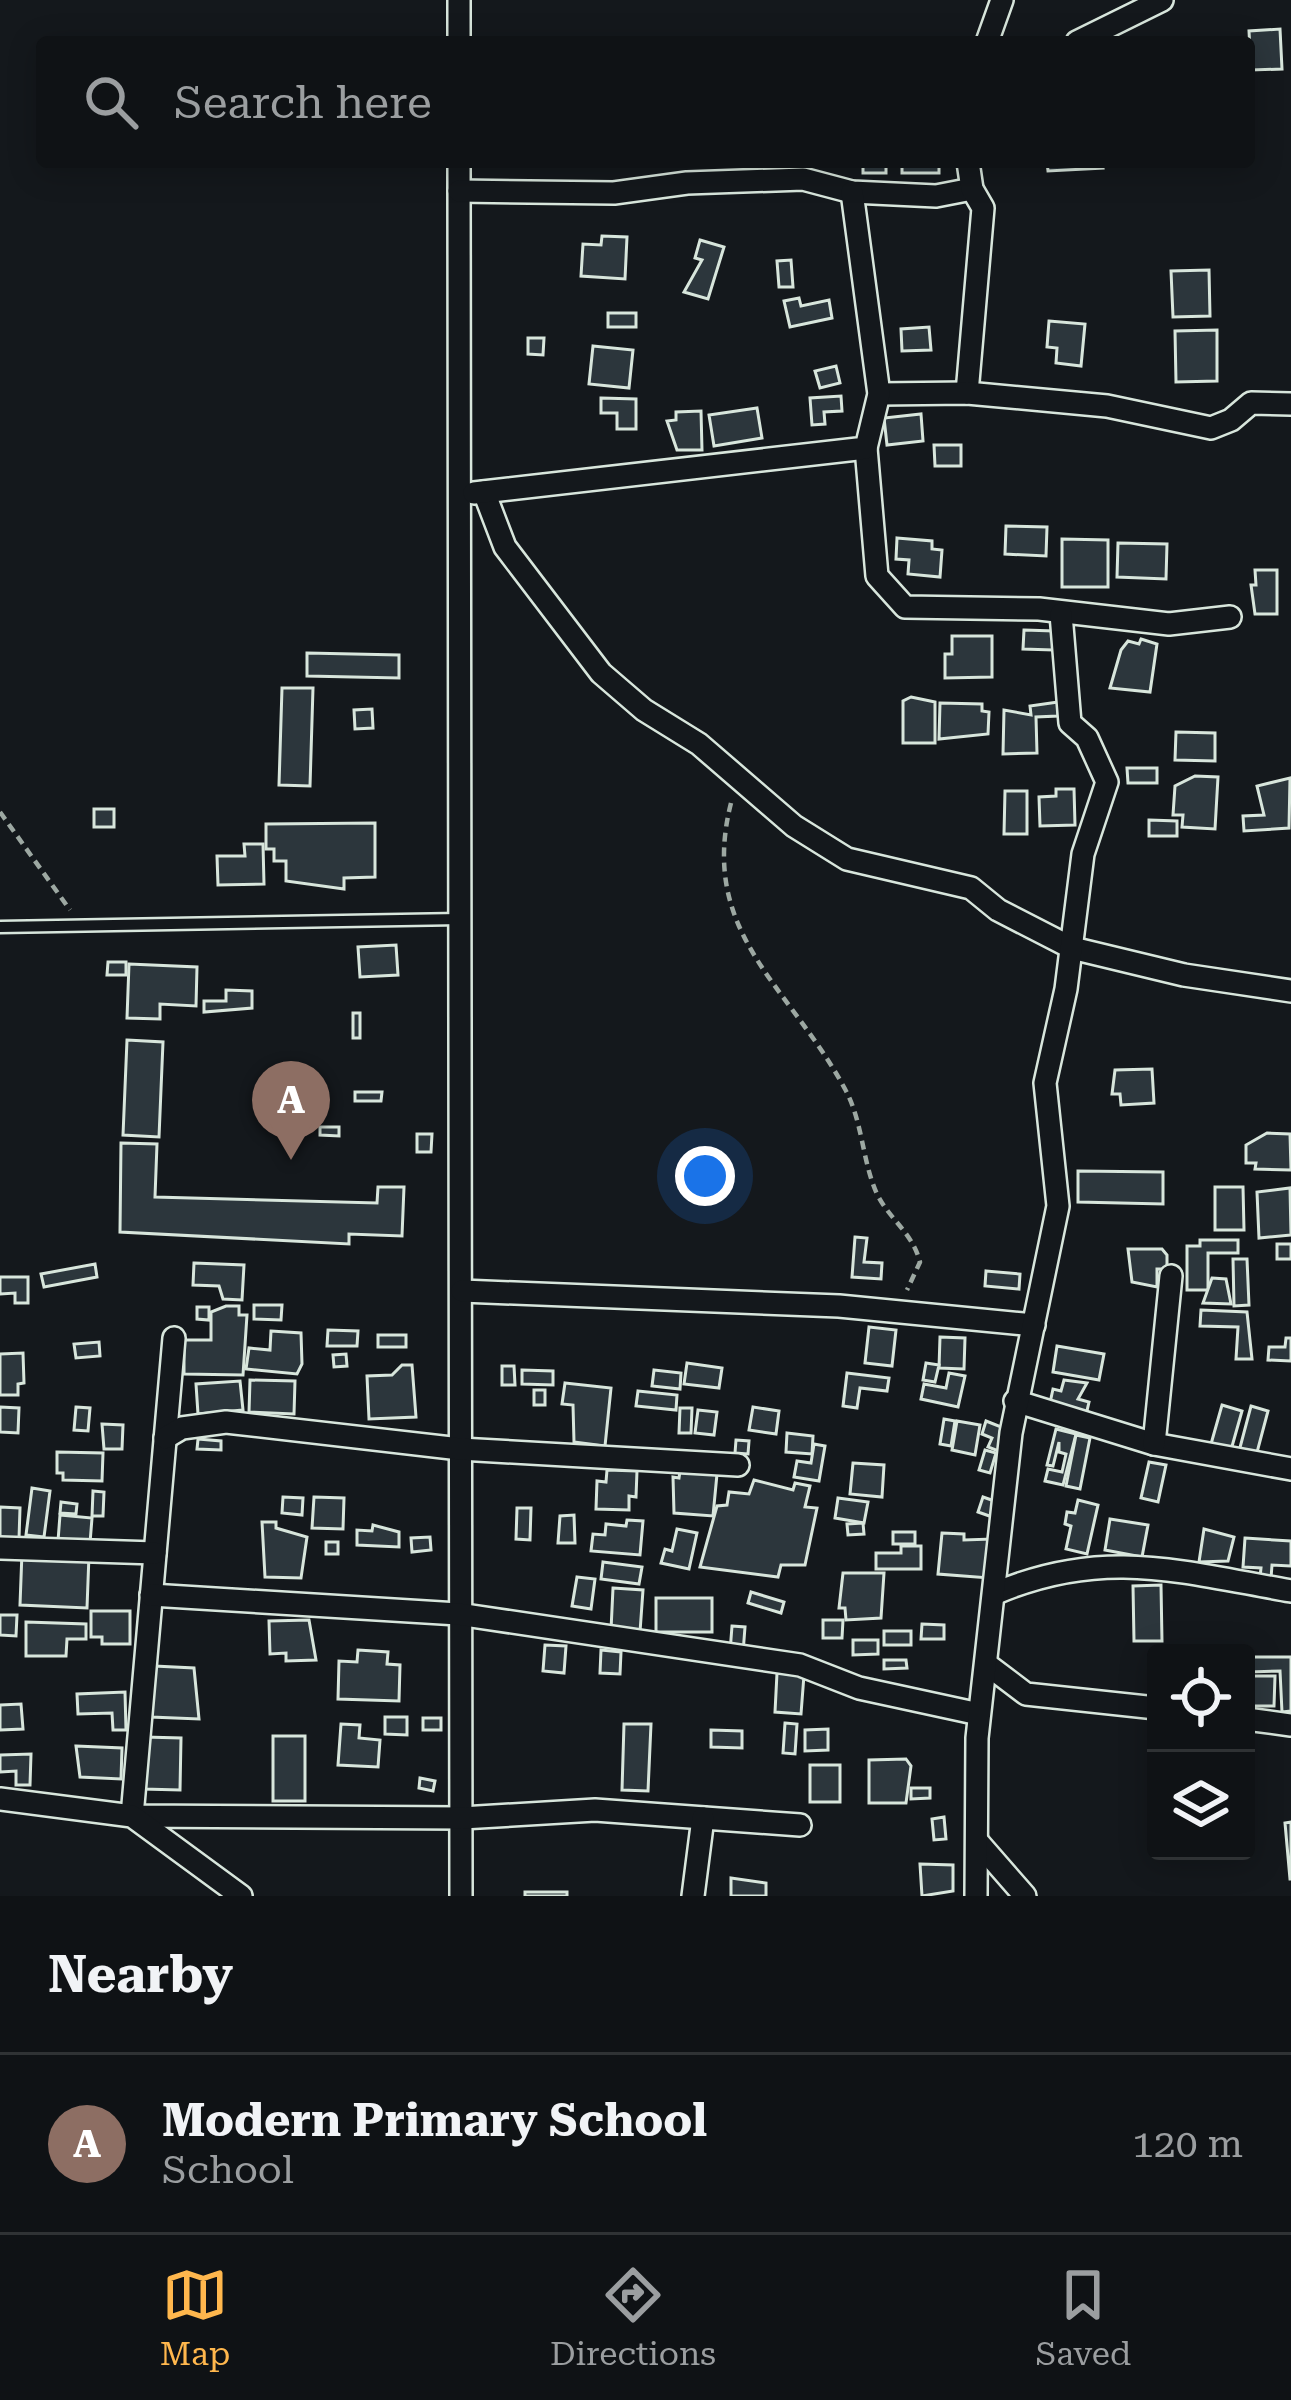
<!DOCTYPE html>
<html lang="en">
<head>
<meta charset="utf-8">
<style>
  body { margin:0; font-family:"Roboto Serif",serif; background:#181b1e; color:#f1f3f6 }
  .controls { position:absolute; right:36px; bottom:36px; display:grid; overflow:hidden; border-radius:12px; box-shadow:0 6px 30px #0003 }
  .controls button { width:108px; height:108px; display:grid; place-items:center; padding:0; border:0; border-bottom:3px solid #2f3234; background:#0f1215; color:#f1f3f6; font:60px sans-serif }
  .you { position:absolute; left:705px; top:1176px; width:42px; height:42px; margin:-30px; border:9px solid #fff; border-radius:50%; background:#1a73e8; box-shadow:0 0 0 18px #1a73e833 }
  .badge { display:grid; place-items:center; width:78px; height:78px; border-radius:50%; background:#ffb74d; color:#fff; font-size:39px; font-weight:700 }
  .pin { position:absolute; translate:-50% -99px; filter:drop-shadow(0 3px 6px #0008) }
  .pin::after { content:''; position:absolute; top:63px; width:42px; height:36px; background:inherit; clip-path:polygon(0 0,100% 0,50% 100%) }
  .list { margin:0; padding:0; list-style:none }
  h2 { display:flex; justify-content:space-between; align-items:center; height:156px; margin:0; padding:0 48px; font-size:51px }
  h2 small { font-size:39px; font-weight:400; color:#9b9ea0 }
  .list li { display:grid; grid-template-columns:78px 1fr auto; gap:36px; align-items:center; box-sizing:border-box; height:180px; padding:0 48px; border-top:3px solid #2f3234 }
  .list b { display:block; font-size:45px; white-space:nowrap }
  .list p { margin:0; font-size:39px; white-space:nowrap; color:#9b9ea0 }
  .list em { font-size:39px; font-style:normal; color:#9b9ea0 }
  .icon { flex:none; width:66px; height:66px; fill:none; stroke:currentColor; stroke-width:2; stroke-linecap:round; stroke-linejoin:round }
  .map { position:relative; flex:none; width:1291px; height:1896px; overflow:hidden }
  .search { position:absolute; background:#0f1215; box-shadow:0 6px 30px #0003; left:36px; right:36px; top:36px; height:132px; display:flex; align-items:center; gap:30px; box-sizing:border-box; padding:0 42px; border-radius:12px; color:#9b9ea0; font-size:45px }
  .sheet { height:336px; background:#0f1215 }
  nav { display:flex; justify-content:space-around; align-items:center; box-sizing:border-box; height:168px; border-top:3px solid #2f3234; background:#0f1215; font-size:33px; color:#9b9ea0 }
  nav a { display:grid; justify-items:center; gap:6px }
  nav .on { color:#ffb74d }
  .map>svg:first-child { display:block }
</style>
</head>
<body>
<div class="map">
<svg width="1291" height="1896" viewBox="0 0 1291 1896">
  <rect width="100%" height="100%" fill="#14181c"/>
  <g fill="#2c363c" stroke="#d8e6dc" stroke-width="3">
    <path d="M1280,29L1282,69L1251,70L1249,31Z"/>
    <rect x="863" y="162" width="23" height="11"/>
    <rect x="902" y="162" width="37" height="11"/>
    <path d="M1047,162H1102L1103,168L1048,171Z"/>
    <path d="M602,236L627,237L625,279L581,276L583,244L601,245Z"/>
    <path d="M700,240L724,247L708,299L684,292L702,260L695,258Z"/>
    <path d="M791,260L793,287H779L777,261Z"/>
    <path d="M1209,270L1210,316L1173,317L1171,271Z"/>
    <path d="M799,298L801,306L829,300L832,318L790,327L784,301Z"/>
    <rect x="608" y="313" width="28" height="14"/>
    <path d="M1049,321L1085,324L1081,366L1056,363L1057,348L1047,347Z"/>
    <path d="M929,327L931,350L902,351L901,329Z"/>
    <path d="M1217,330V381L1176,382L1175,331Z"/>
    <path d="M528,338H544L543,355L528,354Z"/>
    <path d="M593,346L633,350L629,388L589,384Z"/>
    <path d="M836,366L840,383L820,388L815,371Z"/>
    <path d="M841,396L842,411L824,412L825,424L812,425L810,398Z"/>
    <path d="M601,398L636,399V429H617V413H601Z"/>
    <path d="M757,408L762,438L714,446L709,415Z"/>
    <path d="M701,411L702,450H677L667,421L676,420V412Z"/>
    <path d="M921,414L923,441L887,445L884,418Z"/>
    <path d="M934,445H961V466H935Z"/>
    <path d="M1006,526L1047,527L1046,556L1005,554Z"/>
    <path d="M897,538L932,541V549L942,550L940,577L908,574L909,560L896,559Z"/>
    <path d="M1062,539L1108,540V587H1062Z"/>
    <path d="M1118,543L1167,544L1166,579L1117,577Z"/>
    <path d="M1255,570H1277V614H1255L1251,585H1256Z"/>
    <path d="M1024,630L1054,631L1053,650L1023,649Z"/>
    <path d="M952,636H992V677L945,678V654H952Z"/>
    <path d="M1141,639L1157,644L1150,692L1110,688L1121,650L1128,641L1139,644Z"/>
    <path d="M307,653L399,655V678L307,676Z"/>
    <path d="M282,688H313L310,786L279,785Z"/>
    <path d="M911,697L935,702V743H903V701Z"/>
    <path d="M1058,702V716L1036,717L1037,753L1003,754L1004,710L1031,715L1030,706Z"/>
    <path d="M940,703L982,704V711L989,712L988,734L939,739Z"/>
    <path d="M372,709L373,728L355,729L354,710Z"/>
    <path d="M1176,732L1215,733V761L1175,760Z"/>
    <path d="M1127,768H1157V783H1128Z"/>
    <path d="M1195,776L1218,777L1215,829L1182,827L1183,815H1173L1175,786Z"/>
    <path d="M1290,778L1289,828L1244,831L1243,816L1264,815L1257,786Z"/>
    <path d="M1056,789H1074L1075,825L1040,826L1039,797L1056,796Z"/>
    <path d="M1005,791H1027V834H1004Z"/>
    <rect x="94" y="809" width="20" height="18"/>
    <path d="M1149,820L1177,821V836H1149Z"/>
    <path d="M375,823V877L344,878V889L286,881V861H274V849H266V824Z"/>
    <path d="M244,844H263L264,884L218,885L217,856H245Z"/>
    <path d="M396,945L398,975L360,977L358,947Z"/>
    <path d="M108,962H126V975H107Z"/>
    <path d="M129,964L197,967L196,1006L160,1004V1019L127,1018Z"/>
    <path d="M226,990L252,991V1008L204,1012V1001H226Z"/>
    <rect x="353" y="1013" width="7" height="25"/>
    <path d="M127,1040L163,1042L159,1137L123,1135Z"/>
    <path d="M1152,1069L1154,1103L1121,1105L1120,1094H1112L1115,1070Z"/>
    <path d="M355,1092H382L381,1101H355Z"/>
    <path d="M320,1127H339V1136L320,1135Z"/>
    <path d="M1267,1133L1290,1134L1291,1170L1255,1169L1256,1163H1246V1145Z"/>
    <path d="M417,1134H432L431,1152H417Z"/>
    <path d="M121,1143L157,1144L155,1197L377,1203L378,1187H404L402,1236L349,1234V1244L120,1232Z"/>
    <path d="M1078,1171L1163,1172V1204L1078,1202Z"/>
    <path d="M1215,1187H1243L1244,1230H1215Z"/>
    <path d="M1290,1188L1291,1235L1259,1238L1257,1192Z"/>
    <path d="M855,1237L867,1238L864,1262L882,1263L881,1279L852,1277Z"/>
    <path d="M1200,1240H1238V1253H1208V1290H1187V1246H1200Z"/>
    <rect x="1277" y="1244" width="14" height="15"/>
    <path d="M1128,1249H1162L1167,1255V1269H1157V1287L1132,1282Z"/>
    <path d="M1233,1259H1247L1249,1305L1234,1306Z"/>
    <path d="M194,1263L244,1265L242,1300L223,1299L219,1286L193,1285Z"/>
    <path d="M95,1264L97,1277L44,1287L41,1274Z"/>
    <path d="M986,1271L1020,1274L1019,1289L985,1286Z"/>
    <path d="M0,1277H28V1303H15V1293L0,1294Z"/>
    <path d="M1212,1278L1226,1279L1231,1304L1203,1303Z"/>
    <path d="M254,1305H282L281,1320L254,1319Z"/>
    <path d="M226,1306H239V1315H247L243,1375L184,1374V1340H211V1312Z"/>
    <path d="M197,1307H209V1320L197,1319Z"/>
    <path d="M1201,1310L1247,1312L1252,1359H1236L1238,1327L1200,1326Z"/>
    <path d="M869,1327L896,1330L892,1366L865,1363Z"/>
    <path d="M328,1330L358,1331L357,1346H327Z"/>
    <path d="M271,1331L301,1333L302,1364L297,1374L246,1369L249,1348L270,1350Z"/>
    <rect x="378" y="1335" width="28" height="12"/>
    <path d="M940,1337L965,1338L964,1369L939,1368Z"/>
    <path d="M1286,1338H1291V1361L1268,1360L1269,1347H1285Z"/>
    <path d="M99,1342L100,1356L76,1358L74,1344Z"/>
    <path d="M1057,1346L1104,1354L1099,1380L1053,1372Z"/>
    <path d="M23,1353L24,1383L18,1384V1395H0V1354Z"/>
    <path d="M346,1354L347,1366L334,1367L333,1355Z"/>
    <path d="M687,1363L722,1368L719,1388L684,1384Z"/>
    <path d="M926,1363L939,1365L935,1382L923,1380Z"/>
    <path d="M402,1365H412L416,1417L369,1419L367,1376L392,1375Z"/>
    <path d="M502,1366H514L515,1385H502Z"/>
    <path d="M522,1370L553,1371V1385L522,1384Z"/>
    <path d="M654,1370L681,1373L680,1389L652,1386Z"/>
    <path d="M847,1373L889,1378L887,1391L860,1388L857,1408L843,1406Z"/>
    <path d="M949,1373L965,1376L958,1407L921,1399L924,1384L946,1388Z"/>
    <path d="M250,1380L295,1381L294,1414L249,1412Z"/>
    <path d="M1064,1380L1087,1383L1078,1399L1089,1402L1086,1415L1050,1403L1053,1389L1061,1391Z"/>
    <path d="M240,1381L243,1410L198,1414L196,1384Z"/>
    <path d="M565,1383L611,1388L605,1446L574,1442L573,1405L562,1404Z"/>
    <rect x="534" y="1390" width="11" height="15"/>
    <path d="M638,1391L677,1395L676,1410L636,1406Z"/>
    <path d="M1222,1405L1242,1411L1231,1450L1211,1444Z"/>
    <path d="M1251,1406L1268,1411L1255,1460L1238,1455Z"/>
    <path d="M0,1407L19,1408L18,1433L0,1432Z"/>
    <path d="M76,1407L90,1408L88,1431L74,1430Z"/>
    <path d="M753,1407L779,1411L776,1434L749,1430Z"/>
    <path d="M680,1408H692L691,1433H679Z"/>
    <path d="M698,1410L717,1412L714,1435L695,1433Z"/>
    <path d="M944,1419L955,1421L951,1446L940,1444Z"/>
    <path d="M957,1421L980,1425L975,1455L952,1450Z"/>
    <path d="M986,1421L1009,1430L1001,1452L988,1447L992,1438L982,1434Z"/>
    <path d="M102,1424L123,1425L122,1449H104Z"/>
    <path d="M1056,1429L1076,1434L1063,1485L1045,1481L1048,1469L1062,1472L1066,1454L1059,1452V1442L1053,1466L1047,1465Z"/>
    <path d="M787,1433L813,1436L812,1454L786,1452Z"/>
    <path d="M1076,1435L1090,1438L1080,1489L1066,1486Z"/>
    <path d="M198,1439L221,1441V1450L197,1449Z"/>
    <path d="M736,1440L749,1441L748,1454L735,1453Z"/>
    <path d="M814,1444L825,1446L819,1481L794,1477L797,1461L811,1463Z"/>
    <path d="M985,1450L996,1453L990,1473L979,1470Z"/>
    <path d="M57,1452L103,1453L102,1481L63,1480V1473H57Z"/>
    <path d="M1149,1462L1166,1465L1158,1502L1141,1498Z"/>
    <path d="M853,1463L884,1465L882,1497L850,1494Z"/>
    <path d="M607,1470L637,1471L636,1497L629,1496V1510L596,1509L597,1481L606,1482Z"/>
    <path d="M680,1471L717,1474L713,1516L674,1513L673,1477L679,1478Z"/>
    <path d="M754,1480L793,1490L795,1483L810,1486L805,1507L817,1508L805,1565H781L778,1577L700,1567L717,1506L727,1505L729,1492L749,1494Z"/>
    <path d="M32,1488L50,1491L44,1537L26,1535Z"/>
    <path d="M93,1491L104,1492L103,1516H92Z"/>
    <path d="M283,1497L303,1498L302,1515L282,1513Z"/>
    <path d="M314,1497L344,1498L343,1529L312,1528Z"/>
    <path d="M983,1497L1003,1504L998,1519L978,1512Z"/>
    <path d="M838,1498L868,1502L864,1523L835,1518Z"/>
    <path d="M1078,1500L1098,1505L1087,1554L1066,1549L1071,1526L1065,1524L1067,1512L1075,1513Z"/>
    <path d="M61,1502L77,1504L76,1514L60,1513Z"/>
    <path d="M0,1507L20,1508L19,1539L0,1538Z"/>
    <path d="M517,1508H531L530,1540L516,1539Z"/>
    <path d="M60,1515L92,1518L90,1543L58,1541Z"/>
    <path d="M574,1515L575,1543H558L560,1516Z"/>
    <path d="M1110,1519L1148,1525L1142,1557L1105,1550Z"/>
    <path d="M627,1520L643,1521L640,1555L591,1551L593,1534L605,1535L606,1524L626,1526Z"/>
    <path d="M262,1522H276V1528L307,1537L301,1578L265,1577Z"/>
    <path d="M863,1523L864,1534L848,1535L847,1524Z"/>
    <path d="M373,1525L399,1532V1547L357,1545V1530L372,1531Z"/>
    <path d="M677,1529L697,1533L689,1569L661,1563L665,1549L672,1551Z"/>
    <path d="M1204,1529L1234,1537L1228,1561L1199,1562Z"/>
    <rect x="893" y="1532" width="22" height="12"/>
    <path d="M942,1533L964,1534V1540L992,1539L989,1578L938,1574Z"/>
    <path d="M430,1537L431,1550L412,1552L411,1538Z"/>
    <path d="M1245,1538L1291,1541V1566L1272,1565L1271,1578L1260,1577L1261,1568L1243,1567Z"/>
    <rect x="326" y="1542" width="12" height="12"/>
    <path d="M901,1546H921V1569H876V1553H901Z"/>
    <path d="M22,1552L89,1555L87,1608L20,1605Z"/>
    <path d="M603,1562L642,1567L639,1584L601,1579Z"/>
    <path d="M843,1573H884L881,1618L846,1620L845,1608H839Z"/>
    <path d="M577,1577L595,1579L591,1609L572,1606Z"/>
    <path d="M1161,1585L1162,1641H1134L1133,1586Z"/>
    <path d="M613,1588L643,1590L640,1632L611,1630Z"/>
    <path d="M751,1592L784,1602L781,1613L748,1603Z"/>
    <rect x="656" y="1598" width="56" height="34"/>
    <path d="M91,1611H130V1644H102V1637H91Z"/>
    <path d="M0,1615H17L16,1636L0,1635Z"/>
    <path d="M309,1620L316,1660L286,1661V1653L270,1654L269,1621Z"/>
    <path d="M823,1620H843L842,1638H823Z"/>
    <path d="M26,1622L86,1624V1639H67L66,1656H26Z"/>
    <path d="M922,1624L944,1625V1639H921Z"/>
    <path d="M732,1626L745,1627L743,1653L730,1652Z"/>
    <rect x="884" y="1631" width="27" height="14"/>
    <path d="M853,1640H878V1654L853,1655Z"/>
    <path d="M545,1645L566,1646L564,1673L543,1671Z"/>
    <path d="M358,1650L388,1652L387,1664L400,1665L399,1701L338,1699L339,1661L357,1662Z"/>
    <path d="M601,1650L621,1652L620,1674L600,1673Z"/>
    <path d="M1249,1657H1291V1711L1282,1712L1280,1671L1249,1672Z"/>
    <path d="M884,1660H906L907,1668L884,1669Z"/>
    <path d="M154,1666L194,1668L199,1719L151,1717Z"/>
    <path d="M777,1673L804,1675L801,1714L775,1712Z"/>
    <path d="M1246,1676H1275L1274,1706H1246Z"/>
    <path d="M125,1692L126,1730H113L112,1713L78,1714L77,1694Z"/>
    <path d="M21,1704L23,1729L0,1730V1705Z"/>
    <path d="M385,1717H407V1735L385,1734Z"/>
    <rect x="423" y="1718" width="18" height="12"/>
    <path d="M785,1723L797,1724L795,1754L783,1753Z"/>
    <path d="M341,1724L360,1725L359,1738L380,1740L378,1767L338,1765Z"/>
    <path d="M624,1724H651L648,1791L622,1790Z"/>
    <path d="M828,1729V1750L805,1751V1730Z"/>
    <path d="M711,1730L742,1731V1748L711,1747Z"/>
    <rect x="273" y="1736" width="32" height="65"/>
    <path d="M144,1737L181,1738L180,1790L143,1789Z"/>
    <path d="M76,1746L122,1748L121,1779L80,1777Z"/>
    <path d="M31,1754L30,1785H16V1771L0,1772V1755Z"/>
    <path d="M906,1759L911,1766L906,1803H869V1760Z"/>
    <rect x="810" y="1765" width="30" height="37"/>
    <path d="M420,1778L435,1781L433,1791L419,1788Z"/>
    <path d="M911,1788H930V1798L911,1799Z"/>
    <path d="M944,1817L946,1839L934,1840L932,1819Z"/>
    <path d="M1291,1822V1879H1290L1285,1823Z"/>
    <path d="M920,1864L953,1865V1891L922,1896Z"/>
    <path d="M731,1878L766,1883V1896H731Z"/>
    <rect x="525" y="1892" width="42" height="4"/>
  </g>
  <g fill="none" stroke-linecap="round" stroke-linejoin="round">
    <defs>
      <path id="service" d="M0,927L460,919"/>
      <g id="minor">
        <path d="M459,42V0"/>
        <path d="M987,42L1002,0"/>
        <path d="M1077,42L1162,0"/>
        <path d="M459,162L461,1896"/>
        <path d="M459,191L614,193L687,183L803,179L852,192L936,196L972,189"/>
        <path d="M967,393L983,208L972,189L968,162"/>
        <path d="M879,394L967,393L1107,406L1211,428L1231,420L1251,403L1291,404"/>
        <path d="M866,448L877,576L905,607L1039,609L1169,624L1230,617"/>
        <path d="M484,492L505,547L601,673L644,710L699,744L794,826L847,859L971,888L998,910L1072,948L1184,975L1291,991"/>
        <path d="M474,493L866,448L879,394L852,192"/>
        <path d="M462,1291L839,1306L1034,1325"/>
        <path d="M174,1338L132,1816L462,1818L595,1810L800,1825"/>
        <path d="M1015,1401L1154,1444L1291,1469"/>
        <path d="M165,1438L182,1428L226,1422L460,1449L738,1465"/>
        <path d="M1154,1444L1171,1276"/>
        <path d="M0,1548L155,1553"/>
        <path d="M996,1593C1104,1547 1181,1572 1291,1591"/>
        <path d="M151,1595L458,1614L800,1665L859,1688L979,1714"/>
        <path d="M989,1666L1026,1694L1156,1708"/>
        <path d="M1246,1719L1291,1725"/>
        <path d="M0,1799L132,1816L241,1896"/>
        <path d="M977,1841L1025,1896"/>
        <path d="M693,1896L703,1818"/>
        <path d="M976,1896L977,1738L1011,1433L1058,1206L1045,1083L1066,989L1083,854L1107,782L1087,738L1070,723L1061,614"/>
      </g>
    </defs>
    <use href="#service" stroke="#d8e6dc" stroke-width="15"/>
    <use href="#minor" stroke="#d8e6dc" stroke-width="26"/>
    <g stroke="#9da8a2" stroke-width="4.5" stroke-dasharray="9 6" stroke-linecap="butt">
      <path d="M731,803C698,933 789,985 845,1089C863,1122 862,1161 877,1194C890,1220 912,1232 920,1262L907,1290"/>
      <path d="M0,812L70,910"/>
    </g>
    <use href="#service" stroke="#14181c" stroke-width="10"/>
    <use href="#minor" stroke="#14181c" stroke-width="21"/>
  </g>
</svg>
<div class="controls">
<button><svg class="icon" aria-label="locate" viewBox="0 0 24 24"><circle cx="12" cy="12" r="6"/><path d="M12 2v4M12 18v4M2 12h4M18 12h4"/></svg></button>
<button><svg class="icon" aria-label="layers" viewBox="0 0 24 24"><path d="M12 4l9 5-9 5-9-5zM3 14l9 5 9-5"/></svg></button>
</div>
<div class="you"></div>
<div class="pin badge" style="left:291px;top:1160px;background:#8d6e63">A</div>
<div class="search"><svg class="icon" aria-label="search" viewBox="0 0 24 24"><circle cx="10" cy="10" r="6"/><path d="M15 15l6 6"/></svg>Search here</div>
</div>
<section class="sheet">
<h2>Nearby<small></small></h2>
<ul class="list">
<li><span class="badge" style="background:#8d6e63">A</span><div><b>Modern Primary School</b><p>School</p></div><em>120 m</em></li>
</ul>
</section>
<nav>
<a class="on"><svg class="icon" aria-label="map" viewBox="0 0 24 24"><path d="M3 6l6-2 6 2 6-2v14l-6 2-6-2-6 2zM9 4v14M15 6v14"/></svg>Map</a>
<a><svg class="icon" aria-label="directions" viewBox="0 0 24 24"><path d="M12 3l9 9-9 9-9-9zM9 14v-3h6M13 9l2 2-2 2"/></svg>Directions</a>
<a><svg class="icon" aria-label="saved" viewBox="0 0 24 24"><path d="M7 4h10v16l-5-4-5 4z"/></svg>Saved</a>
</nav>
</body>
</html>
